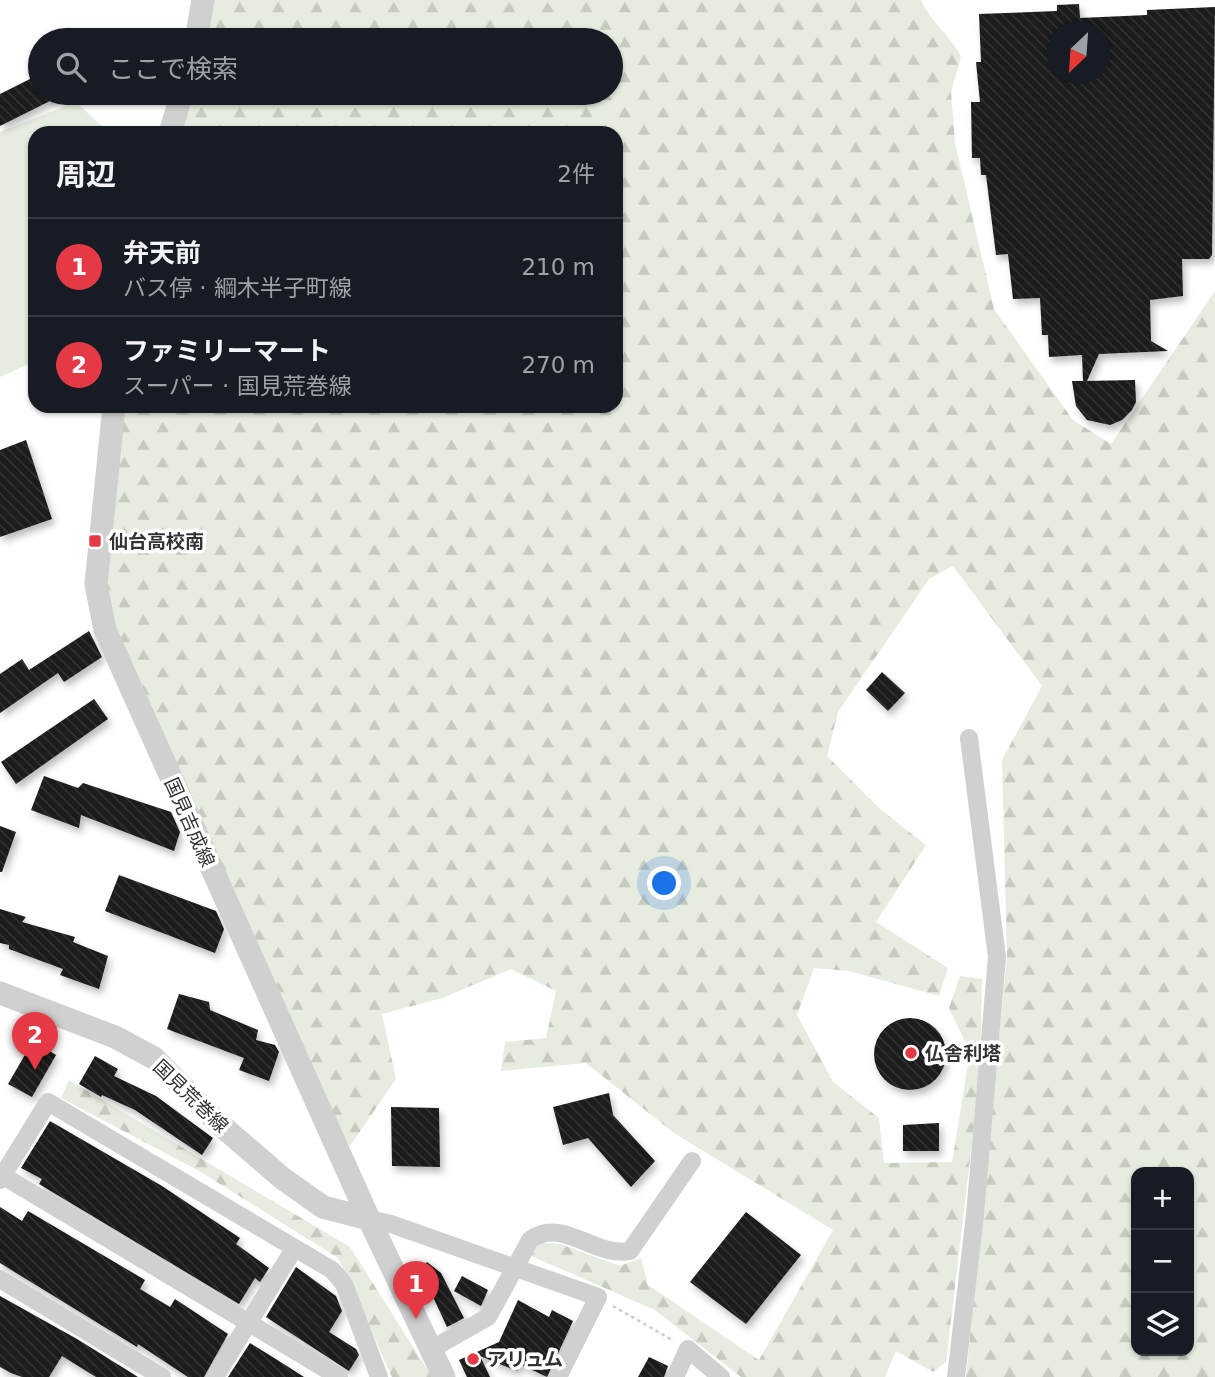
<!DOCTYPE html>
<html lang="ja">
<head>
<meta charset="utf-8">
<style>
  body { margin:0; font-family:"DejaVu Sans","Noto Sans JP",sans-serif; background:#20242c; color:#f1f3f6 }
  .controls { position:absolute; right:21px; bottom:21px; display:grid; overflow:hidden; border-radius:14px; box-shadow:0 2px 5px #0004 }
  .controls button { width:63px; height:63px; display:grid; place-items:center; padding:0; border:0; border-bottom:2px solid #363941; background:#171b24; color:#f1f3f6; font:35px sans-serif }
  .compass { position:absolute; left:1047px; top:21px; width:63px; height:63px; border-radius:50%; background:#171b24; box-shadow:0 2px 5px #0004; rotate:205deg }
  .you { position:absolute; left:665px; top:884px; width:24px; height:24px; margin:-18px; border:5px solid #fff; border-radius:50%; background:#1a73e8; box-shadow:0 0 0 10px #1a73e833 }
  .badge { display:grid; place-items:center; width:46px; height:46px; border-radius:50%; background:#e63946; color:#fff; font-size:23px; font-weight:700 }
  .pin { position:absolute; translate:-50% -58px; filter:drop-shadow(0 2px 4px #0008) }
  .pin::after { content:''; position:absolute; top:37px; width:24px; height:21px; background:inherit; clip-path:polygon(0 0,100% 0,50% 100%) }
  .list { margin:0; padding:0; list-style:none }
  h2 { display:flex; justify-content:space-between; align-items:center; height:91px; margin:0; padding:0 28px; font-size:30px }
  h2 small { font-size:23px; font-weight:400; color:#9ea1a6 }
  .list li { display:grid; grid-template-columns:46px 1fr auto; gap:21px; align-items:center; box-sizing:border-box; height:98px; padding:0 28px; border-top:2px solid #363941 }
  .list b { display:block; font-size:26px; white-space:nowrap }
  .list p { margin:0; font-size:23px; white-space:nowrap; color:#9ea1a6 }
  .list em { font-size:23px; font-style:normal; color:#9ea1a6 }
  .icon { flex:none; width:38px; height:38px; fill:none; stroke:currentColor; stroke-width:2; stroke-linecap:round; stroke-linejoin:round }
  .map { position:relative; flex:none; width:1215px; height:1377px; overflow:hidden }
  .search { position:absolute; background:#171b24; box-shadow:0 2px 5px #0004; left:28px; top:28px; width:595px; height:77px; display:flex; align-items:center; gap:18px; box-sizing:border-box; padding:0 24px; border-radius:38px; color:#9ea1a6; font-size:26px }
  .panel { position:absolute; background:#171b24; box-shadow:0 2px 5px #0004; left:28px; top:126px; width:595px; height:287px; border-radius:21px }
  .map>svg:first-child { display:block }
</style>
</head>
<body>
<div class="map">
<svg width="1215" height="1377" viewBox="0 0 1215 1377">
  <defs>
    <pattern id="forest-firs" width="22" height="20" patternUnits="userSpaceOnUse" patternTransform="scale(1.75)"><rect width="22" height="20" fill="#e6ecdf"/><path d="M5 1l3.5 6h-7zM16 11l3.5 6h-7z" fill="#c6cbc0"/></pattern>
    <pattern id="building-back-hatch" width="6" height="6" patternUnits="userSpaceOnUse" patternTransform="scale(1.75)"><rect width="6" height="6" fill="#1a1a1a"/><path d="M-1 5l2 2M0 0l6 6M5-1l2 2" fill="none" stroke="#333"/></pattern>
    <filter id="shadow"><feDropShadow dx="3" dy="5" stdDeviation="3.5" flood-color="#0004"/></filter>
  </defs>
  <rect width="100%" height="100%" fill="#fff"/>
  <g fill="url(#forest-firs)" fill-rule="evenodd">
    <path d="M214,0H921C930,22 951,35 961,57L951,92L955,143L994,309L1073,420L1111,444L1215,291V1377H966L1007,956L1002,760L1042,686L953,566L929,579L838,712L827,756L880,809L926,845L876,922L948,968L939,996L849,971L814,968L797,1015L833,1082L879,1118L884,1163L952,1162L970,1052L949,1008L960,976L982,979L980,1075L946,1362L933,1372L896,1351L885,1377H741L655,1310L529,1255L541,1243L560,1244L620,1266L641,1258L648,1285L759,1360L833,1230L674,1133L586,1063L501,1071L505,1042L546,1038L556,991L511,969L442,998L382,1014L396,1079L350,1146L338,1131L115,631L102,572L122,406H616V133H181L192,93H611V40H205ZM1136,1172H1189V1351H1136Z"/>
    <path d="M69,1080L350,1247L432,1377H392L338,1258L201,1172L61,1098Z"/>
  </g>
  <path fill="#e6ecdf" d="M76,102L109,133H35V361L0,377V132Z"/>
  <g fill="url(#building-back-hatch)" fill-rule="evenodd" filter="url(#shadow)">
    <path d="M1079,4L1080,18L1147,15V10L1215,7L1212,255L1209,259H1182L1183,296L1150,300L1151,341L1168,351L1099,354L1087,381L1135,380L1136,402L1132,410L1122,420L1110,425L1087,420L1076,406L1072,381H1083L1082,355L1049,357L1048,335H1042L1040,298L1013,299L1008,254L996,255L986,175H981L980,158H972L971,102H980L976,62H981L979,14L1057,11V5ZM1058,32H1100V74H1058Z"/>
    <path d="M40,74V93H66L0,126V94Z"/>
    <path d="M26,440L52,519L0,537V450Z"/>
    <path d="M89,631L102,657L64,682L58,673L0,713V674L22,659L29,670Z"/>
    <path d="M882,672L905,693L888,711L866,690Z"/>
    <path d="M94,699L108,719L16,784L1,762Z"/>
    <path d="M44,776L78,788L83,783L171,812L180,832L174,851L81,815L79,828L31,810Z"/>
    <path d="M0,826L16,832L2,872H0Z"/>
    <path d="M119,875L216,911L224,929L215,953L105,911Z"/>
    <path d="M0,909L26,917L22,922L75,937L73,942L108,956L99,989L60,975L63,969L9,949V945L0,943Z"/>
    <path d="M179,994L209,1002L210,1010L258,1030L256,1040L275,1045L279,1052L269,1081L239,1070L244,1058L167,1029Z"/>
    <circle cx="910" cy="1054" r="36"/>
    <path d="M33,1041L56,1055L32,1097L8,1084Z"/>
    <path d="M95,1056L118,1069L114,1076L156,1096L213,1138L202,1155L135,1110L102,1095L101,1097L79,1084Z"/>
    <path d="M609,1093L613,1115L655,1161L631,1187L588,1138L563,1145L553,1107Z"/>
    <path d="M391,1107L439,1108L440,1167L392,1166Z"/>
    <path d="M50,1121L162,1186L240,1238L236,1244L269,1268L260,1282L255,1278L239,1304L39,1184L42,1179L21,1168Z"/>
    <path d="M939,1123V1151H903V1125Z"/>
    <path d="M0,1207L22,1221L28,1211L145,1280L140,1289L170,1307L175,1299L228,1334L204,1377H188L138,1344L137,1347L0,1263Z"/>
    <path d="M746,1212L801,1255L746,1324L690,1282Z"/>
    <path d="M427,1262L441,1273L464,1318L447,1327L421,1271Z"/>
    <path d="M296,1267L336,1296L342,1311L329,1332L356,1349L359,1355L349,1371L266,1317Z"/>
    <path d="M462,1276L488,1290L481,1306L454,1291Z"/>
    <path d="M0,1296L77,1339L138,1377H96L62,1356L49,1377H22L11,1373L0,1367Z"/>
    <path d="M518,1300L549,1317L552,1310L573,1321L547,1377L520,1364L517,1371L480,1356L490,1377H467L459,1360L499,1342Z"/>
    <path d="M250,1343L279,1361L304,1377H228Z"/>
    <path d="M649,1357L668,1366L664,1377H638Z"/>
  </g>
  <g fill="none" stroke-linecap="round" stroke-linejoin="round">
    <path stroke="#cdcdcd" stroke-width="2.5" stroke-dasharray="3.5 3.5" stroke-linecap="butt" d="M613,1306L674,1341"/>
    <g stroke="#d0d0d0" stroke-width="18">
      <path d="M0,1174L339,1377"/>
      <path d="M0,1180L48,1102L332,1270L344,1284L379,1377"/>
      <path d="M369,1219L391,1224L598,1297L558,1377"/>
      <path d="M0,1279L162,1377"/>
      <path d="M430,1350L488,1317L530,1240C562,1216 595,1258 630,1251L692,1161"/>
      <path d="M215,1377L294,1249"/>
      <path d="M675,1377L688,1349L721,1377"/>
      <path d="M956,1377L975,1215L997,957L969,738"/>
    </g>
    <g stroke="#d0d0d0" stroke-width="23">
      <path d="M196,40L203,0"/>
      <path d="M170,133L182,93"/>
      <path d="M114,406L96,584L105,630L369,1219L444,1377"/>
      <path d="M0,993L115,1037L154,1058L216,1121L282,1178L323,1207L369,1219"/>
    </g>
  </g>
  <g fill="#e63946" stroke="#fff" stroke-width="2.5">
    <rect x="88" y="534" width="14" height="14" rx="3.5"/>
    <circle cx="911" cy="1053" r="7"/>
    <circle cx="473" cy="1359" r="7"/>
  </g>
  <g text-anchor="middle" stroke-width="7" stroke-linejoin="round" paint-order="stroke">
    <g font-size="19" font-weight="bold" fill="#333" stroke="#fff" text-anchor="start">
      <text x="109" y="548">仙台高校南</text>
      <text x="925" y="1060">仏舎利塔</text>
      <text x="487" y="1366">アリュム</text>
    </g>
    <g font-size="19" fill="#333" stroke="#fff">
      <text transform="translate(190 822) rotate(66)" y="7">国見吉成線</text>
      <text transform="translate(191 1096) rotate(44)" y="7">国見荒巻線</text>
    </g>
  </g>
</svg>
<div class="controls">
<button>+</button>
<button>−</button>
<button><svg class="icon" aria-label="layers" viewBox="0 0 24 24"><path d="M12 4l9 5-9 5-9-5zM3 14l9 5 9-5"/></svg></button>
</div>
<svg class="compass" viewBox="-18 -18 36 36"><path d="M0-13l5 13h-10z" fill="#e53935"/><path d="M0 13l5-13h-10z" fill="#9ea1a6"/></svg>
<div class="you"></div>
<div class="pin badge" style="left:416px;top:1319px">1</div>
<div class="pin badge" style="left:35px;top:1070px">2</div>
<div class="search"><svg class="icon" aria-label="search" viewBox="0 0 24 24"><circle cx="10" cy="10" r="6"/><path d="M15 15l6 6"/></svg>ここで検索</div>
<section class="panel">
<h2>周辺<small>2件</small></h2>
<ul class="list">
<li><span class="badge">1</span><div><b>弁天前</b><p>バス停 · 綱木半子町線</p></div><em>210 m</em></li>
<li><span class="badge">2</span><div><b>ファミリーマート</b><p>スーパー · 国見荒巻線</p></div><em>270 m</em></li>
</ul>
</section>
</div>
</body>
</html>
